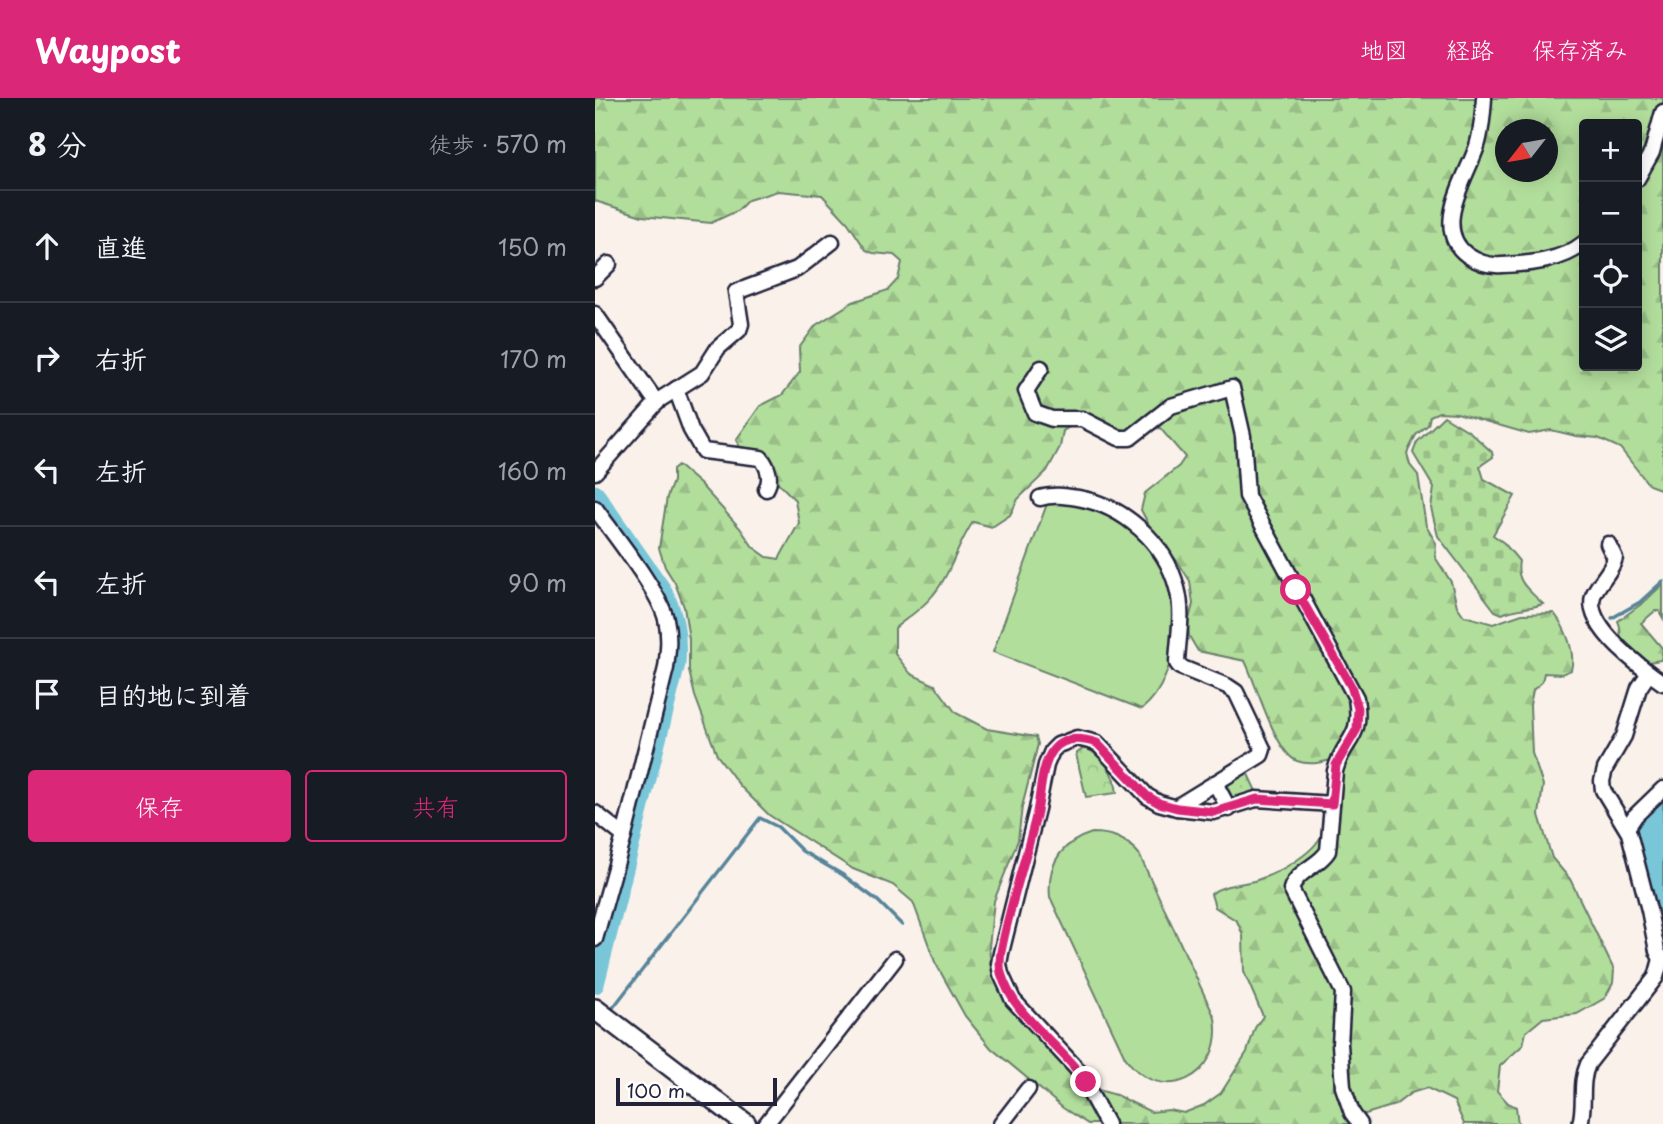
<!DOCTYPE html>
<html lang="ja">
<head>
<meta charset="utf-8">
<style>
  body { margin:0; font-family:"Playpen Sans","Klee One",sans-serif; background:#20242c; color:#f1f3f6 }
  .controls { position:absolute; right:21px; top:21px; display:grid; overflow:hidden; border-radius:7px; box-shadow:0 4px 18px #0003 }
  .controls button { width:63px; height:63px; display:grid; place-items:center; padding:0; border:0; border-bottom:2px solid #363941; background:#171b24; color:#f1f3f6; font:35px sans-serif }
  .compass { position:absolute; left:900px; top:21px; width:63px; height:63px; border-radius:50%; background:#171b24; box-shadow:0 4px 18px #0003; rotate:239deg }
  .scale { position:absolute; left:21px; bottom:18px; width:161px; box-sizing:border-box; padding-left:7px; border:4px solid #22223b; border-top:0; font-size:19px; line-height:24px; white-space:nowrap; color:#22223b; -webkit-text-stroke:5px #fff; paint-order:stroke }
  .stop { position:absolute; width:21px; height:21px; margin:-16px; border:5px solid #db2777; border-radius:50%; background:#fff }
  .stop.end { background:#db2777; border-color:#fff; box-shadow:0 2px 7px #0008 }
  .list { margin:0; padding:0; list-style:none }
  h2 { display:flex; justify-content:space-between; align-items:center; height:91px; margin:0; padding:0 28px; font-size:30px }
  h2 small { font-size:23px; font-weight:400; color:#9ea1a6 }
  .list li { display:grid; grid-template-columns:46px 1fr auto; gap:21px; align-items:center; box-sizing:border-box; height:112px; padding:0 28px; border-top:2px solid #363941 }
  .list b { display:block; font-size:26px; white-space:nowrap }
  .list em { font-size:23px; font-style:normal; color:#9ea1a6 }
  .actions { display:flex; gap:14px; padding:21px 28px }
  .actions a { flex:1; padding:16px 0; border:2px solid #db2777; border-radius:7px; text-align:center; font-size:24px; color:#db2777 }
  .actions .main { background:#db2777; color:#fff }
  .icon { flex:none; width:38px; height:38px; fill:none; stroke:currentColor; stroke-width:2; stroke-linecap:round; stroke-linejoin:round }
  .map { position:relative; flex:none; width:1068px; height:1026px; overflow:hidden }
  header { display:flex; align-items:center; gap:42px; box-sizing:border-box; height:98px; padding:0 35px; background:#db2777; color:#fff }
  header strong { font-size:33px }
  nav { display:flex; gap:38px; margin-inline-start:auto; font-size:24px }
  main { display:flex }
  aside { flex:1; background:#171b24 }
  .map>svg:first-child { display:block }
</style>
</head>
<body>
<header>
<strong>Waypost</strong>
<nav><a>地図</a><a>経路</a><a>保存済み</a></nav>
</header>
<main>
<aside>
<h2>8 分<small>徒歩 · 570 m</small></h2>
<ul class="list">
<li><svg class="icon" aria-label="ahead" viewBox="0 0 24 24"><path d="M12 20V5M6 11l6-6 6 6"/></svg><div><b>直進</b></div><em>150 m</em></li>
<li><svg class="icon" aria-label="right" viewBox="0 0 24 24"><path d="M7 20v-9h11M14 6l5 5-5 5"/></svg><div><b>右折</b></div><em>170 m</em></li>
<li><svg class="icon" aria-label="left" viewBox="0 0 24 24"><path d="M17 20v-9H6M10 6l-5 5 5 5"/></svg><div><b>左折</b></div><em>160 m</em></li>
<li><svg class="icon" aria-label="left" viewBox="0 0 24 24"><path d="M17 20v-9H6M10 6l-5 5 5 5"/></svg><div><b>左折</b></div><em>90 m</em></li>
<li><svg class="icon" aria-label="arrive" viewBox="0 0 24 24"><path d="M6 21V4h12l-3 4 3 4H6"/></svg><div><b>目的地に到着</b></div></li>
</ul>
<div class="actions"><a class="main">保存</a><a>共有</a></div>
</aside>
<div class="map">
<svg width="1068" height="1026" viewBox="0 0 1068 1026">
  <defs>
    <pattern id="grass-dots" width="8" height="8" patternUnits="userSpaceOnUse" patternTransform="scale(1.75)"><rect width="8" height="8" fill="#b2de9c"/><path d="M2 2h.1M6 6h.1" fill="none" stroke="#99be87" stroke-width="1.8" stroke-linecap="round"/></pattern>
    <pattern id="forest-firs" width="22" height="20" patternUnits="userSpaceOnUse" patternTransform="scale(1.75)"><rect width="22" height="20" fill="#b2de9c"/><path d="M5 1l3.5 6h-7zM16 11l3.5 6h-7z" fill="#99be87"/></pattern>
    <pattern id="cemetery-stones" width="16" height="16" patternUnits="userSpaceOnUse" patternTransform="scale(1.75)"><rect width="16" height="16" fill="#b2de9c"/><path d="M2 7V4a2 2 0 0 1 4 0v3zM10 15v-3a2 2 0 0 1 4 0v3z" fill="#99be87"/></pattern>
    <pattern id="park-crowns" width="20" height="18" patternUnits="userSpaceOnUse" patternTransform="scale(1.75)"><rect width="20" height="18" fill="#b2de9c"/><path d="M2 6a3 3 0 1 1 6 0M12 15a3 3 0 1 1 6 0" fill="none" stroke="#99be87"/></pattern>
  </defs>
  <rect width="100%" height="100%" fill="#faf2ea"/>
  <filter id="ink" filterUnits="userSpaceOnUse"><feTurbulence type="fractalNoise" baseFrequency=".0143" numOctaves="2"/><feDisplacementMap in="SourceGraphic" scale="14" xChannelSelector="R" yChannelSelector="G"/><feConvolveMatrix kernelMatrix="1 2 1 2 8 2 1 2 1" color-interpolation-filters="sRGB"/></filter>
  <g filter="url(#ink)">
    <path fill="url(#grass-dots)" stroke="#6a806c" stroke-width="2" d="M651,672L661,693L634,701L628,687Z"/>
    <g fill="url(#forest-firs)" stroke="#6a806c" stroke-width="2" fill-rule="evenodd">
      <path d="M0,0H1068V392L1054,387L1025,350L1003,340L981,338L956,332L934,336L862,315L844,314L835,318L833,327L821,337L812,355L815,367L823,377L831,428L841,445L840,459L856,484L862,508L869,518L898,526L927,516L959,515C970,529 981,554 976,572L967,576L949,575L947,584L938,592L935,607L937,655L948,687L944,717L957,760L975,781L1019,872L1018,885L1010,900L982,916L948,920L931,934L928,947L905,968L902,993L913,1005L921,1009L923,1026H869L859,1003L832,990L816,995L800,1007L767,1017L763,1026H493L468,1010L396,950L370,918L340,864L318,804L298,787L258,771L174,717L145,688L122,657L100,598L94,573V541L89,509L80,485L70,469L64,450L72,399L78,383V371L83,367L105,386L145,430L158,449L172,459L184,461L204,425L200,402L169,370L151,360L141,342L165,308L187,297L205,274L204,250L221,227L258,204L293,192L303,181L307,164L299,157L278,155L271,152L253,125L227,97L183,93L153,102L142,113L116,125L47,118L0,103ZM989,26H1042V268H989ZM911,32H953V74H911ZM483,324L510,325L532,333L565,330L590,359L584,368L550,395L546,412L561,440L583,464L595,483L598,506L593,525L594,538L603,553L650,563C661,585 681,656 702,663C715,668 728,664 740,661C736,684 735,715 727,736C719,756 681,776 662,782C647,787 627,786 616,796L620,809L642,823L648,837L649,874L668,918L660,930L652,954L626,995L609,1007L589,1015L574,1012L556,1014L521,997L482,986L470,968L428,924L406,893L396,869L394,849L399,803L423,742L427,709L443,646L441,639L392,631L361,615L340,587L316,576L300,556V530C312,520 328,510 338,497C356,476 362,447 378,424L397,429L415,417L423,401L452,373L465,349L468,333Z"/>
      <path d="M1068,486V520L1064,513H1060L1046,525L1068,551L1066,562L1054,564C1047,558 1028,551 1026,541C1025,535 1026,529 1023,523L1049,504Z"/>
    </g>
    <path fill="url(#cemetery-stones)" stroke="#6a806c" stroke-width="2" d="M849,318L875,334L897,354L898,359L885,368L889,381L920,398L898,437L909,445L924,463C920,484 934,492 948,506C934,511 921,510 907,516L900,513L843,438L836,410L839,390L818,355L822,344Z"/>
    <path fill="url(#park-crowns)" stroke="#6a806c" stroke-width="2" d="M489,650C508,656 520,677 522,695L491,699L481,656Z"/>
    <g fill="#b2de9c" stroke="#6a806c" stroke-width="2">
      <path d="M453,403C474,404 496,407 516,417C545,430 575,470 580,501C582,512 579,527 579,539C578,564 567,595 547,611L398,554Z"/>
      <path d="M497,735C516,735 531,740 544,756L620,920C630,979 565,1011 530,959L455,799C452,767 465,745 497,735Z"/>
    </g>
    <path fill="#7ac6d9" stroke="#57849a" stroke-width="2" d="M1068,697V855L1038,729Z"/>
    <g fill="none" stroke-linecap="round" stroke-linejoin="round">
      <g stroke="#57849a" stroke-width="3.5">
        <path d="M1017,520L1045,504L1068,483"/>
        <path d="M17,911L165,720L183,729L207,753L248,777L283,803L307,827"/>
        <path d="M0,924L5,927"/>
      </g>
      <path stroke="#7ac6d9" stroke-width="19" d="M0,396L67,492C80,516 83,539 81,566L0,886"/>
      <defs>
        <g id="minor">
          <path d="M889,0C888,16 887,32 882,48C872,79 836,130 872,157C882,164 895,168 907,167C935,166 967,163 989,145"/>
          <path d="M1042,81L1057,54L1068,14"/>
          <path d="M0,180L14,166"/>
          <path d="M0,216L62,305"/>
          <path d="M446,270L431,293L440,315L457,321H487L524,340H535L576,308L637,290L648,338L652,398L761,600C768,643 749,639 740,673L733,753C723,769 702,772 696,791L748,894L745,946L748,989L757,1015L765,1026"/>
          <path d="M81,291L96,332L108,353L166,360C173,369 177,381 171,391"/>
          <path d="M0,374L64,302L107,275L123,250L144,232L146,226L141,194L202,171L237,144"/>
          <path d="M445,400C457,396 470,398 483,400C529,408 570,444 582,490C589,516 583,539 582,565L585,569L632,588L641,594L668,651L666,657L586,706L582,710"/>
          <path d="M0,410C19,437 63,491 71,521C75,538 73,554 71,570L29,738L0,841"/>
          <path d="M1013,446L1020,460C1016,475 1003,484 998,498C990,526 1036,561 1054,575"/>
          <path d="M620,685L634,711"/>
          <path d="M0,715L29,738"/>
          <path d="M1032,730L1040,718L1068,691"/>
          <path d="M171,1026L300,861"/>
          <path d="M406,1026L433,991"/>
          <path d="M512,1026L482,971L418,902L406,876L404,866L406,855L442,711L451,667L457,653L463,647L482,640L502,645L552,698L564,705L582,710L619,714L661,701L737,706"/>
          <path d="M985,1026C991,1005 984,986 993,966L1061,879L1066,861L1062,853L1054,812L1034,735L1008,692L1007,683L1010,671L1029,638L1044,590L1054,575L1068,585"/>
        </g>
        <path id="major" d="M0,911L151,1026"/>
      </defs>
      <use href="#minor" stroke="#22223b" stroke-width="19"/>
      <use href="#major" stroke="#22223b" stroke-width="24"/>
      <use href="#minor" stroke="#fff" stroke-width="14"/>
      <use href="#major" stroke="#fff" stroke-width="19"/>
    </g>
  </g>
  <g fill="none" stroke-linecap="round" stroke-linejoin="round" filter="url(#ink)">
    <path stroke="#db2777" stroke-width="9" d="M491,984C466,946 419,920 406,875C404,867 405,861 406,854C415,806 431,761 442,714C446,694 446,668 458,652C469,638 487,640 502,645L552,698L564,705L582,710L619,714L662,701L737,706L741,667L762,631L763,610L756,588L701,492"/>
  </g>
</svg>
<div class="controls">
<button>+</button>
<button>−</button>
<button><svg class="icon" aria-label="locate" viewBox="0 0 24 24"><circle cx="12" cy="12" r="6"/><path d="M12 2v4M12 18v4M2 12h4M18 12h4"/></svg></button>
<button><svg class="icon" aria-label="layers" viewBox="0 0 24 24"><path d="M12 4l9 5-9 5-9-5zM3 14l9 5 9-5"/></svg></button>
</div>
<svg class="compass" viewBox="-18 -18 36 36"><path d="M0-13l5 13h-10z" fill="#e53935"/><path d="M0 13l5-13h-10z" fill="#9ea1a6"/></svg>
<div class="scale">100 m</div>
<div class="stop" style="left:701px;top:492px"></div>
<div class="stop end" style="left:491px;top:984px"></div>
</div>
</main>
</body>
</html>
